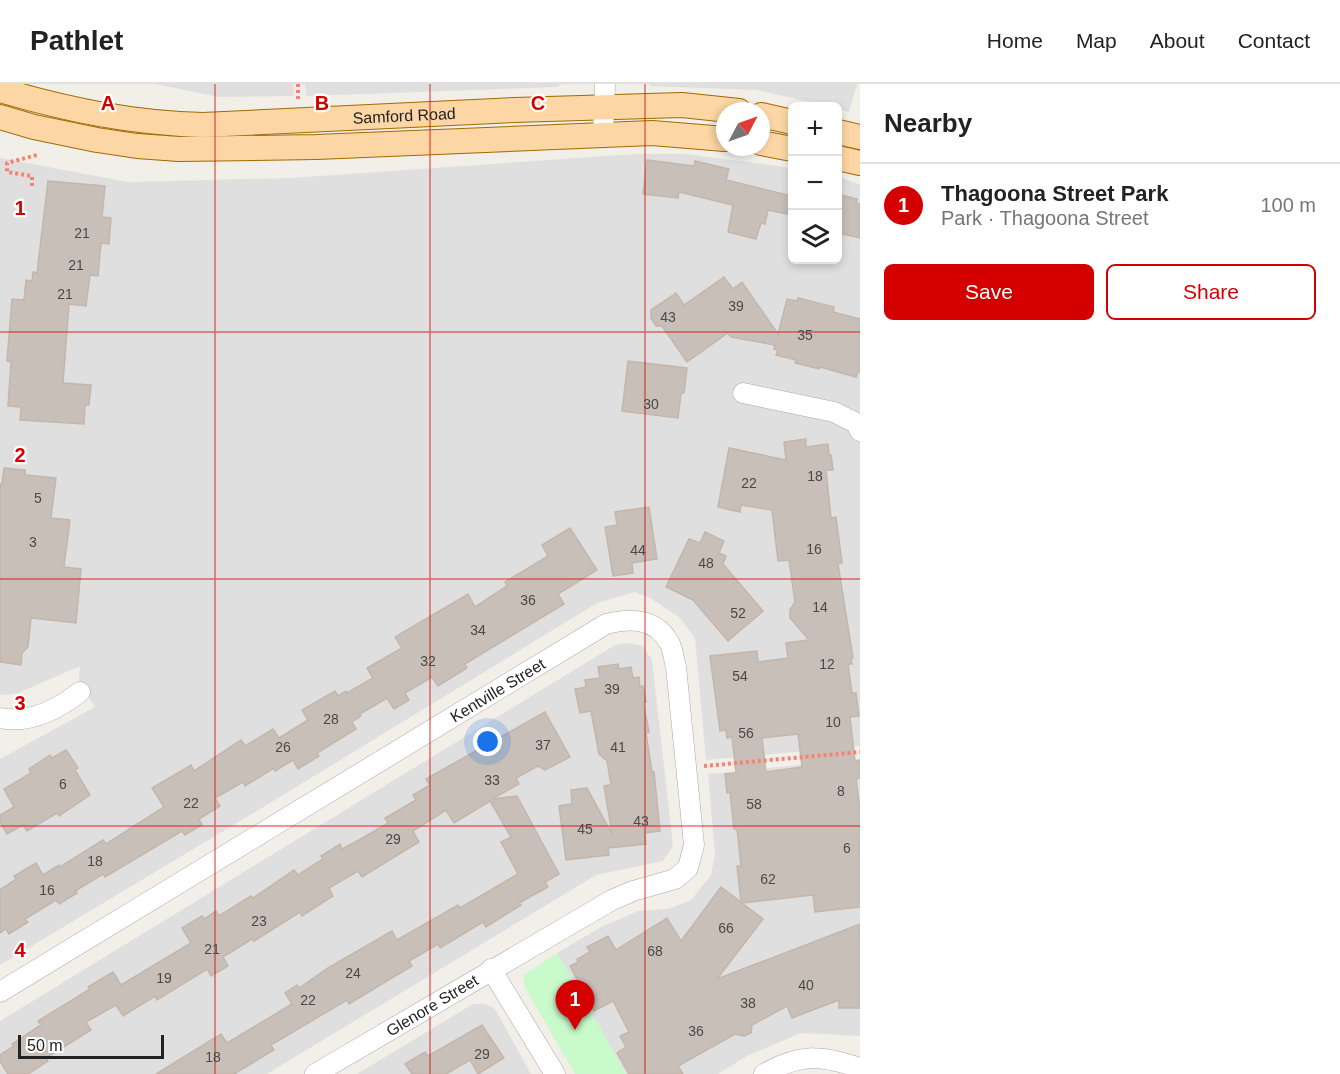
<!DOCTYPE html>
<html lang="en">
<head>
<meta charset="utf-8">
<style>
  body { margin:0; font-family:Arial,sans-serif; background:#f6f6f6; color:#222 }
  .controls { position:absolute; right:18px; top:18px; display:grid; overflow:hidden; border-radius:9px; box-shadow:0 3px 9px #0003 }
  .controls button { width:54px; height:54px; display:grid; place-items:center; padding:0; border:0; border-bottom:2px solid #e0e0e0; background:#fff; color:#222; font:30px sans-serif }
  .compass { position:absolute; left:716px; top:18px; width:54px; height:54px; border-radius:50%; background:#fff; box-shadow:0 3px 9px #0003; rotate:49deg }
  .scale { position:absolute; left:18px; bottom:15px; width:146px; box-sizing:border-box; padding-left:6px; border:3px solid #222; border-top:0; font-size:16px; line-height:21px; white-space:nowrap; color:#222; -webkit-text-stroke:4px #fff; paint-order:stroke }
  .you { position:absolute; left:488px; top:658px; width:21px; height:21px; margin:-15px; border:4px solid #fff; border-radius:50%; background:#1a73e8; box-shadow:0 0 0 9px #1a73e833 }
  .badge { display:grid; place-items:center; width:39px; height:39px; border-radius:50%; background:#d40000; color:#fff; font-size:20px; font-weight:700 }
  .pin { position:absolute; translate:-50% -50px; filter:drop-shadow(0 2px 3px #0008) }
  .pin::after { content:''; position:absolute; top:32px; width:21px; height:18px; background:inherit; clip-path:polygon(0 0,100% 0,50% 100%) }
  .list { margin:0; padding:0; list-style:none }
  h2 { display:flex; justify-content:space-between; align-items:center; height:78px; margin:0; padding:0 24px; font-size:26px }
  h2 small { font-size:20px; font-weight:400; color:#767676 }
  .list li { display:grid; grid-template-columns:39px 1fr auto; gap:18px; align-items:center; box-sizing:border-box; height:84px; padding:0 24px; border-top:2px solid #e0e0e0 }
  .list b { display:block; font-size:22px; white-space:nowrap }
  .list p { margin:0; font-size:20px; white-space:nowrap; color:#767676 }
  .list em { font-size:20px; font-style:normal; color:#767676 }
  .actions { display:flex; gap:12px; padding:18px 24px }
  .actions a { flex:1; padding:14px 0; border:2px solid #d40000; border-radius:9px; text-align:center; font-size:21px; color:#d40000 }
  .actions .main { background:#d40000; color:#fff }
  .icon { flex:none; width:33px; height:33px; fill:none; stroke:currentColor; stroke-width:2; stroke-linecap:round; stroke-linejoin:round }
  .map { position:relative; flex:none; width:860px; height:990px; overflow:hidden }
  header { display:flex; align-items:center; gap:36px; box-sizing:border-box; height:84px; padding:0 30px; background:#fff; border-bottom:2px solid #e0e0e0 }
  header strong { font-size:28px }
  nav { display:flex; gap:33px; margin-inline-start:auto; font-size:21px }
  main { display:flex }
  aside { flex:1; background:#fff }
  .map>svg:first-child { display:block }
</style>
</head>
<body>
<header>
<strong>Pathlet</strong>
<nav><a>Home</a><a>Map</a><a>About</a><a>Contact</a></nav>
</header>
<main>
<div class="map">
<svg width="860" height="990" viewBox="0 0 860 990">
  <rect width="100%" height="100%" fill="#f2efe9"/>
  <g fill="#e0dfdf">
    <path d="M155,0H293L294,12L219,13Z"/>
    <path d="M305,0H561L557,3L306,12Z"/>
    <path d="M649,0H857L849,28L838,25V22H828L756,6L651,2Z"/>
    <path d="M635,70H685L792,84V176H838V92L860,101V662L706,676L695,554L679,533L650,514L635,508L597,519L252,730L0,881V675L95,623L79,596L80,582L16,610L0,611V74L128,98L291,94Z"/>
    <path d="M628,559L643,562L652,576L673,762L663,777L596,791L267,990H0V937L615,561Z"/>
    <path d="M860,675V952L801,949L747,972L718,990H626L557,869L601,843L638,827L668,825L691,816L711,791L715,770L708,690Z"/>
    <path d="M473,920H485L495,925L531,990H357Z"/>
  </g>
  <path fill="#c8facc" d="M557,869L626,990H575L524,902V891Z"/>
  <g fill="#c7bfb8" stroke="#c4b6ab" stroke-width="1.5" fill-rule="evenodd">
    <path d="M647,76L694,82L695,77L729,85L726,96L792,112V131L768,126L765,140L761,139L756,155L728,148L733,121L679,108L678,114L643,110Z"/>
    <path d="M48,97L105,102L102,133L111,134L109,160L101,159L98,192L90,191L86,222L69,220L63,299L91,301L89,321H85L84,340L20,336L21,323L8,322L11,278L7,277L12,215L24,216L26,196L32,197L33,188L37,189Z"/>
    <path d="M837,110L857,115L856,119L860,120V154L837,149Z"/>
    <path d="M724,193L733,205L742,198L778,250L787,215L797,217L798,214L834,223L833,228L860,235V288H858L856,293L820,283L819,285L795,279L796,276L776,271L778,266L774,265L775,261L731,253L728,249L687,278L662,242H656L651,234V226L676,209L684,221Z"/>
    <path d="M628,277L687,284L684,309H681L678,334L622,327Z"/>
    <path d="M806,355V363L828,360L829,371H831L833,386H826L831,434L836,433L842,479L838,480L853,574H851L852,580H848L852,609H856L859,632L850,633L855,677L860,676V694L856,695L860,726V823L815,828L813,811L742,819L763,835L717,895L860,840V924H839V916L792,934L787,922L752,941L751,949L744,952L735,950L678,982L683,990H629L617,969L626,963L620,952L629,948L613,917L594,927L570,882L578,878L577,875L590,868L587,863L608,852L616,866L667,834L681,857L721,803L741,818L737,782H741L737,745H734L730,708L727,709L725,690L736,689L732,653L727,654L726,646L720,647L710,572L757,567L758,578L788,574L786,559L809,556L790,534V526L795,518L789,476L778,477L772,426L741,421L740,428L718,423L729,364L786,376L784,358ZM798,650L802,683L766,688L762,654Z"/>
    <path d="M4,384L25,386V391L56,394L51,434L70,436L64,483L81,485L76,539L31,534L28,563L22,569L21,581L0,578V400H2Z"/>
    <path d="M649,423L657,475L632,479L633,489L613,492L605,443L617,441L615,428Z"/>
    <path d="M570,444L597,486L558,510L564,520L465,580L467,584L438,602L432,593L405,609L409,616L394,625L387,614L360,630L361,632L352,638L356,645L317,669L319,672L298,685L293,676L275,687L274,684L245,702L243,698L215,714L220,722L199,735L202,741L185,751L182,747L105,793L103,790L75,807L77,809L59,820L56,816L25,835L28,838L9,850L6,845L0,849V806L16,795L14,792L36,779L43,791L59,781L60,783L103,756L106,760L164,723L152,704L191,681L194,687L241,656L245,662L273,645L279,654L308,636L302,626L335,607L338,612L346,607L347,609L373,594L367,584L402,564L395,553L468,510L475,523L507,502L505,498L548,472L542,461Z"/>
    <path d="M705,448L724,457L719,469L726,472L723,480L763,527L728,557L693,516L666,503L689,455L700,459Z"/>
    <path d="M618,580L619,585L631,583L633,594L639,593L640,603L643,602L646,618H643L649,648L646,649L652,688H654L660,747L645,749L646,760L608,764L609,771L566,776L559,722L572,720L571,706L587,704L612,750L604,702L611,701L607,677L599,670L591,627L580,629L575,605L586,603L585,596L600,594L598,583Z"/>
    <path d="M545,628L570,673L545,686L538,682L516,694L519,700L492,715L517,712L559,790L545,798L548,803L519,819L521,821L486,843L483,838L440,864L438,860L409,877L412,882L349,920L347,916L271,961L274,966L234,990H156L221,950L227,959L292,920L285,909L297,901L299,904L328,884L392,847L397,856L458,821L460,824L518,790L501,758L511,753L490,717L454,739L446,726L413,747L419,758L362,793L358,787L329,804L333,812L302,832L300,828L254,857L252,855L223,873L228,882L211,892L207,885L157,916L155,912L123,932L116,921L86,938L91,946L46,974L48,977L28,990H8L0,977V971L14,962L12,960L41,941L38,937L90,905L88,903L113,888L121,901L191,859L182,844L202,832L204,835L216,827L219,832L251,812L253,814L294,786L298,791L323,775L321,772L340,760L342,765L359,756L388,739L385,734L416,716L413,711L430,701L426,695Z"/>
    <path d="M66,666L78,684L75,686L90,711L59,732L57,729L27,747L23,741L7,750L0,738V731L14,723L4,705L31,689L29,685L50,671L52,674Z"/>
    <path d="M482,941L504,974L478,990L470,976L446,990H412L405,980L425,968L428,972Z"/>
  </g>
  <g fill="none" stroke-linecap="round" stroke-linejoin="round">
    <defs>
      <g id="minor">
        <path d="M603,51L605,0"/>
        <path d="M743,309L834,328L856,339L860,347"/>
        <path d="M0,634C30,640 57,626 80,608"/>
        <path d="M491,885L555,990"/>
        <path id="s1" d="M0,908L606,540C630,534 656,533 670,560C673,566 674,576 676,583L694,761L688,784L675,795L633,807L612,816L315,990"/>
        <path d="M764,990C800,969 822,971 860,984"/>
      </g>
      <g id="major">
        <path id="s2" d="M0,6C68,26 132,39 203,41L514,26L682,21L739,27"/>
        <path d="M761,31L792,38"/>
        <path d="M0,33L34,43L97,56L137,62L179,65L316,63L652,49L725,55"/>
        <path d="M838,48L860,53"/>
        <path d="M761,59L792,65"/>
        <path d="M838,74L860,79"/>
      </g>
    </defs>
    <use href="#minor" stroke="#a9a9a9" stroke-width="21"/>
    <use href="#major" stroke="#a06b00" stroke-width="26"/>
    <g stroke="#fa8072" stroke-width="4" stroke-dasharray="3 3" stroke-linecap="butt">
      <path d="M298,0V17"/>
      <path d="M32,102V92L7,88V79L37,71"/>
      <path d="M704,682L860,668"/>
    </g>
    <use href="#minor" stroke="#fff" stroke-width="20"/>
    <use href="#major" stroke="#fcd6a4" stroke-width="24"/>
  </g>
  <path fill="none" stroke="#d40000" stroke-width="1.5" stroke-opacity="0.55" d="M215,0V990M430,0V990M645,0V990M0,248H860M0,495H860M0,742H860"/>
  <g text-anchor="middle" stroke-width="4.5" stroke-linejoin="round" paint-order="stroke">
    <g font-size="14" fill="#4b4948">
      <text x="82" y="154">21</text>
      <text x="76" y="186">21</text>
      <text x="65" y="215">21</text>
      <text x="736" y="227">39</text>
      <text x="668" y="238">43</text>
      <text x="805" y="256">35</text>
      <text x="651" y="325">30</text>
      <text x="815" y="397">18</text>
      <text x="749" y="404">22</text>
      <text x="38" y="419">5</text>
      <text x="33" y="463">3</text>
      <text x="814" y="470">16</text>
      <text x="638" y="471">44</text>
      <text x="706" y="484">48</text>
      <text x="528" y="521">36</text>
      <text x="820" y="528">14</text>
      <text x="738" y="534">52</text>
      <text x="478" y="551">34</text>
      <text x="428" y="582">32</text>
      <text x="827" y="585">12</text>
      <text x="740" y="597">54</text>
      <text x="612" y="610">39</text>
      <text x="331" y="640">28</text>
      <text x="833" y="643">10</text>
      <text x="746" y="654">56</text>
      <text x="543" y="666">37</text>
      <text x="283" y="668">26</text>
      <text x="618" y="668">41</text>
      <text x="492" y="701">33</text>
      <text x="63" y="705">6</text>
      <text x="841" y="712">8</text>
      <text x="191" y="724">22</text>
      <text x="754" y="725">58</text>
      <text x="641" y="742">43</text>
      <text x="585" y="750">45</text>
      <text x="393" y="760">29</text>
      <text x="847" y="769">6</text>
      <text x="95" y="782">18</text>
      <text x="768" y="800">62</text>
      <text x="47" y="811">16</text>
      <text x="259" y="842">23</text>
      <text x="726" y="849">66</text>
      <text x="212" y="870">21</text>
      <text x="655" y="872">68</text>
      <text x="353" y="894">24</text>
      <text x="164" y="899">19</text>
      <text x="806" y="906">40</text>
      <text x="308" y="921">22</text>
      <text x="748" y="924">38</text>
      <text x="696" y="952">36</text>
      <text x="482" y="975">29</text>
      <text x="213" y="978">18</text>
    </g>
    <g font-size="16" fill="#222" stroke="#fff">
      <text dy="6" stroke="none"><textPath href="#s2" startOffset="408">Samford Road</textPath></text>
      <text dy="6" stroke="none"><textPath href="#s1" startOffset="582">Kentville Street</textPath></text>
      <text transform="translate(432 921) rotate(-31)" y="6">Glenore Street</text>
    </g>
  </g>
  <g font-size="20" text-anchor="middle" font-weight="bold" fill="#d40000" stroke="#fff" stroke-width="4.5" stroke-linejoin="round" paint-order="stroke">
    <text x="108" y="26">A</text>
    <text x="322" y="26">B</text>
    <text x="538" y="26">C</text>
    <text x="20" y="131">1</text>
    <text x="20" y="378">2</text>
    <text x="20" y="626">3</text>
    <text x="20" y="873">4</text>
  </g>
</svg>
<div class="controls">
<button>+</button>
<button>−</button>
<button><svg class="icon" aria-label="layers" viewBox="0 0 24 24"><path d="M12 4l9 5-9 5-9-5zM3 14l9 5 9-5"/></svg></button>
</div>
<svg class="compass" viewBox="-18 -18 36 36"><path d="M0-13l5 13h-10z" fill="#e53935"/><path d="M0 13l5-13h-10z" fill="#767676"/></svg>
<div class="scale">50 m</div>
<div class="you"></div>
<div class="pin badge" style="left:575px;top:946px">1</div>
</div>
<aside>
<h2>Nearby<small></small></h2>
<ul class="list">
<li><span class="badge">1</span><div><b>Thagoona Street Park</b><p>Park · Thagoona Street</p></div><em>100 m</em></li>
</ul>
<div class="actions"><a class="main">Save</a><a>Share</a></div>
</aside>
</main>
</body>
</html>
